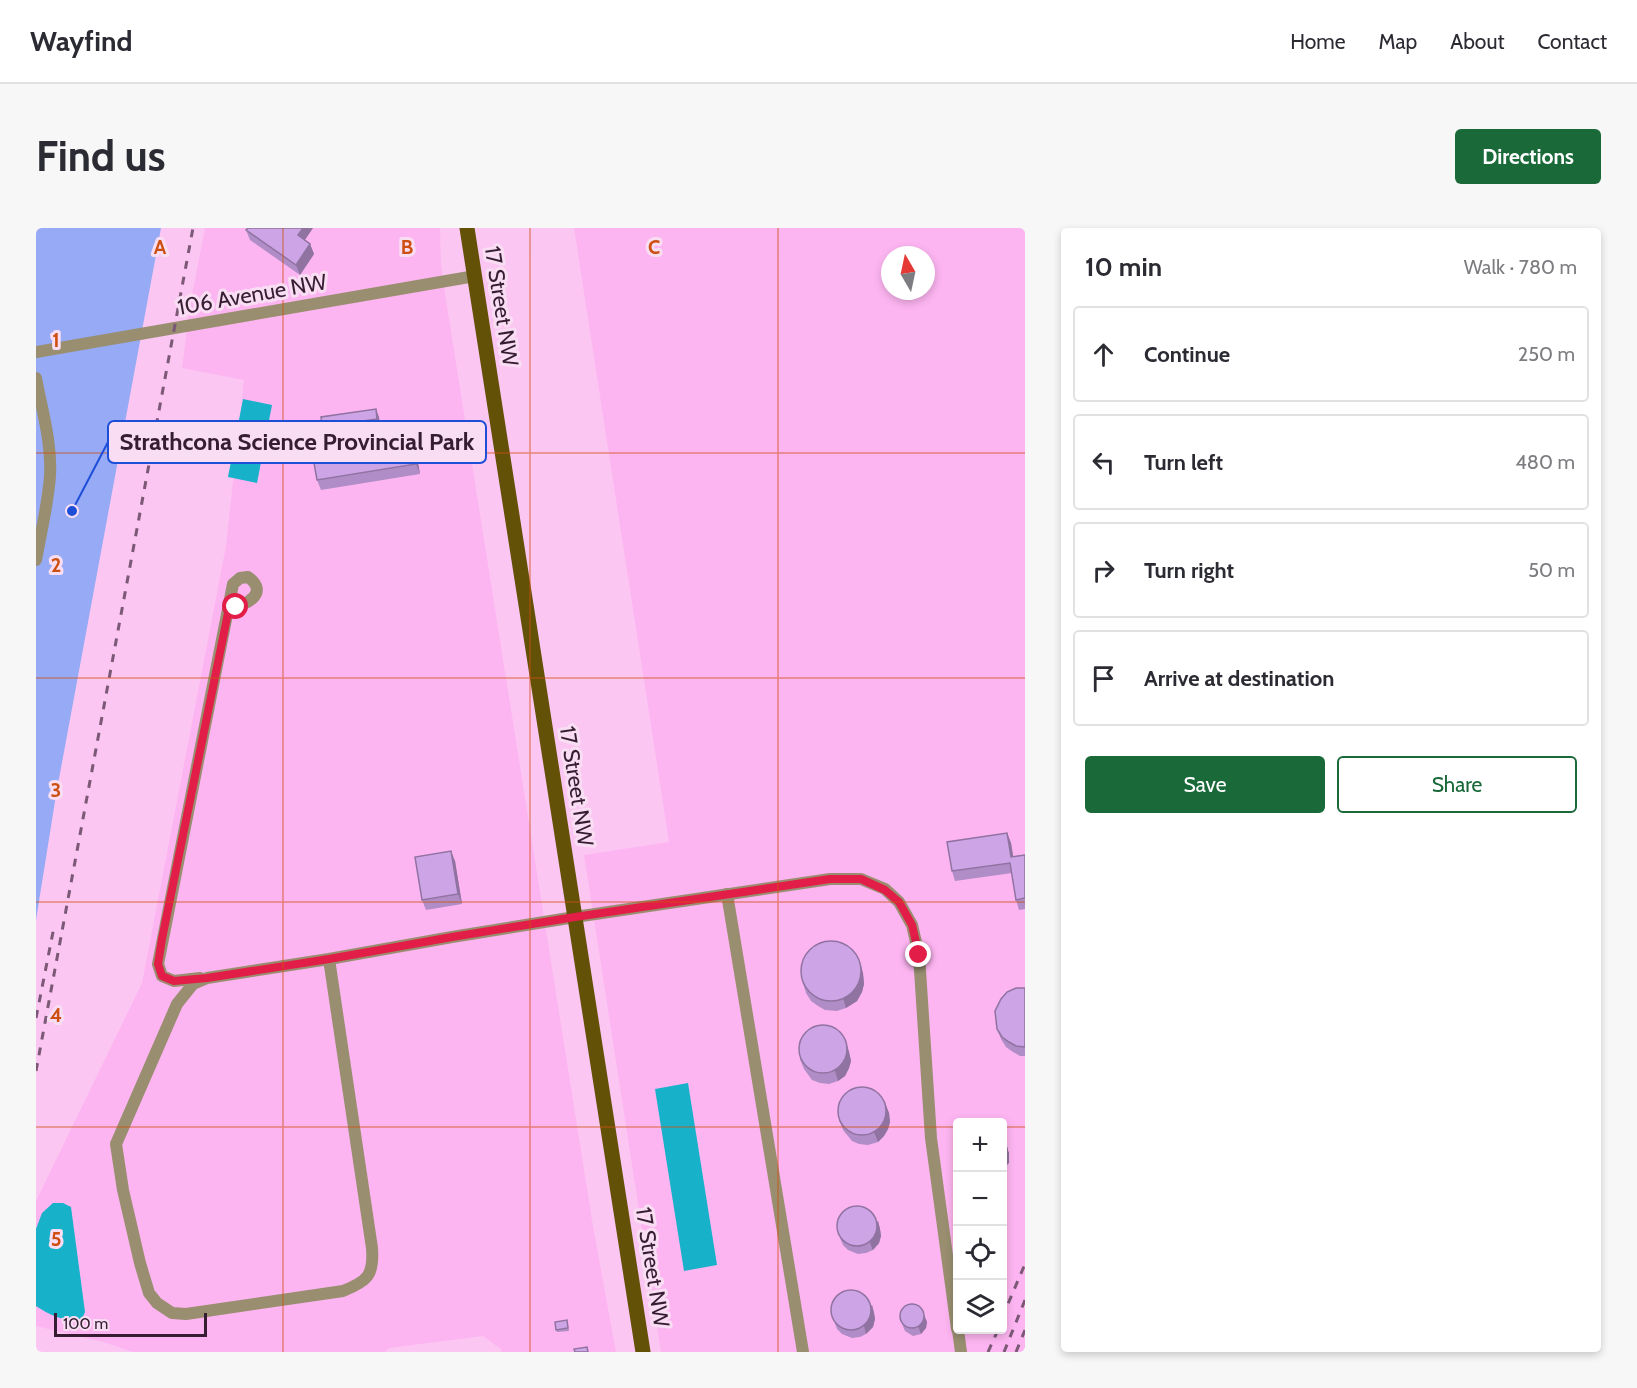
<!DOCTYPE html>
<html lang="en">
<head>
<meta charset="utf-8">
<style>
  body { margin:0; font-family:Cabin,sans-serif; background:#f7f7f7; color:#2b2b33 }
  .controls { position:absolute; right:18px; bottom:18px; display:grid; overflow:hidden; border-radius:6px; box-shadow:0 3px 9px #0003 }
  .controls button { width:54px; height:54px; display:grid; place-items:center; padding:0; border:0; border-bottom:2px solid #e1e1e2; background:#fff; color:#2b2b33; font:30px sans-serif }
  .compass { position:absolute; left:845px; top:18px; width:54px; height:54px; border-radius:50%; background:#fff; box-shadow:0 3px 9px #0003; rotate:351deg }
  .scale { position:absolute; left:18px; bottom:15px; width:153px; box-sizing:border-box; padding-left:6px; border:3px solid #361d32; border-top:0; font-size:16px; line-height:21px; white-space:nowrap; color:#361d32; -webkit-text-stroke:4px #f9def3; paint-order:stroke }
  .stop { position:absolute; width:18px; height:18px; margin:-14px; border:4px solid #e11d48; border-radius:50%; background:#fff }
  .stop.end { background:#e11d48; border-color:#fff; box-shadow:0 2px 6px #0008 }
  .list { margin:0; padding:0; list-style:none }
  h2 { display:flex; justify-content:space-between; align-items:center; height:78px; margin:0; padding:0 24px; font-size:26px }
  h2 small { font-size:20px; font-weight:400; color:#7c7c81 }
  .list li { display:grid; grid-template-columns:39px 1fr auto; gap:18px; align-items:center; box-sizing:border-box; height:96px; margin:0 12px 12px; padding:0 12px; border:2px solid #e1e1e2; border-radius:6px }
  .list b { display:block; font-size:22px; white-space:nowrap }
  .list em { font-size:20px; font-style:normal; color:#7c7c81 }
  .actions { display:flex; gap:12px; padding:18px 24px }
  .actions a { flex:1; padding:14px 0; border:2px solid #196939; border-radius:6px; text-align:center; font-size:21px; color:#196939 }
  .actions .main { background:#196939; color:#fff }
  .icon { flex:none; width:33px; height:33px; fill:none; stroke:currentColor; stroke-width:2; stroke-linecap:round; stroke-linejoin:round }
  .map { position:relative; flex:none; width:989px; height:1124px; overflow:hidden; border-radius:6px }
  header { display:flex; align-items:center; gap:36px; box-sizing:border-box; height:84px; padding:0 30px; background:#fff; border-bottom:2px solid #e1e1e2 }
  header strong { font-size:28px }
  nav { display:flex; gap:33px; margin-inline-start:auto; font-size:21px }
  .intro { display:flex; align-items:center; justify-content:space-between; box-sizing:border-box; height:144px; padding:0 36px }
  h1 { margin:0; font-size:42px }
  .button { padding:15px 27px; border-radius:6px; background:#196939; color:#fff; font-size:21px; font-weight:700 }
  main { display:flex; gap:36px; padding:0 36px }
  aside { flex:1; background:#fff; border-radius:6px; box-shadow:0 3px 9px #0003 }
  .map>svg:first-child { display:block }
</style>
</head>
<body>
<header>
<strong>Wayfind</strong>
<nav><a>Home</a><a>Map</a><a>About</a><a>Contact</a></nav>
</header>
<div class="intro"><h1>Find us</h1><a class="button">Directions</a></div>
<main>
<div class="map">
<svg width="989" height="1124" viewBox="0 0 989 1124">
  <rect width="100%" height="100%" fill="#fbc7f2"/>
  <g fill="#fdb5f1" fill-rule="evenodd">
    <path d="M169,0H404L405,36L410,72L557,998L580,1124H465L466,1122L447,1108L353,1120L349,1124H97L67,1114L0,1098V973L106,755L190,318L208,152L146,140L154,77Z"/>
    <path d="M538,0H989V1124H625L548,627L633,614ZM854,27H890V63H854ZM921,894H966V1102H921Z"/>
  </g>
  <path fill="#96aaf6" d="M0,0H125L20,567L0,692Z"/>
  <g fill="#17b1ca">
    <path d="M207,171L236,177L221,255L192,249Z"/>
    <path d="M652,855L681,1037L648,1043L619,861Z"/>
    <path d="M17,975H27L35,979L49,1084L46,1091C27,1094 16,1088 0,1078V1001L6,985Z"/>
  </g>
  <g fill="none" stroke-linecap="round" stroke-linejoin="round">
    <g stroke="#998f70" stroke-width="12">
      <path d="M0,124L439,48"/>
      <path d="M0,150C6,182 16,215 14,248C12,276 5,304 0,332"/>
      <path d="M691,666L767,1124"/>
      <path d="M293,731L336,1020C338,1047 332,1053 307,1063L150,1086L136,1085L121,1075L113,1065L104,1035L87,962L80,916L141,776L157,756L171,750L293,731L416,709L539,689L794,651H825L849,661L863,674L876,697L883,727L895,910L921,1101"/>
      <path d="M164,750L138,753L126,748L122,736L197,356L204,350L212,349C234,365 210,378 193,380"/>
      <path d="M922,1102L925,1124"/>
    </g>
    <path stroke="#645108" stroke-width="15" d="M431,0L607,1124"/>
    <g stroke="#7b5976" stroke-width="3" stroke-dasharray="8 8" stroke-linecap="butt">
      <path d="M0,790L18,699"/>
      <path d="M0,843L157,0"/>
      <path d="M966,1090L989,1036"/>
      <path d="M952,1124L962,1102"/>
      <path d="M968,1124L989,1072"/>
      <path d="M980,1124L989,1102"/>
    </g>
  </g>
  <g fill="#b08dc6">
    <path d="M212,0H277L269,12L274,16L278,26L264,47L214,12L210,2Z"/>
    <path d="M343,189L344,199L289,207L286,199Z"/>
    <path d="M379,218L384,246L285,262L281,252Z"/>
    <path d="M971,605L975,615L977,629L989,627V681L983,682L980,672L976,645L919,653L916,643Z"/>
    <path d="M419,633L426,676L390,682L386,672Z"/>
    <path d="M824,735L827,745L828,756L826,764L821,773L810,780L801,783L789,782L782,778L775,773L770,765L767,755Z"/>
    <path d="M989,760V828H984L977,824L970,819L965,811L961,801Z"/>
    <path d="M810,814L813,824L815,833L813,840L809,848L802,853L793,856L784,855L776,852L768,841L764,831Z"/>
    <path d="M849,875L853,885L854,894L852,901L848,908L842,914L832,917L823,916L816,913L807,902L803,892Z"/>
    <path d="M842,993L844,1001L845,1008L843,1015L837,1022L830,1025L822,1026L812,1022L807,1017L804,1010Z"/>
    <path d="M836,1077L838,1085L839,1091L837,1099L830,1106L824,1109L816,1110L806,1106L801,1101L798,1093Z"/>
    <path d="M888,1087L891,1094L890,1100L885,1106L877,1108L869,1103L866,1096Z"/>
    <path d="M531,1092L533,1103L521,1104L520,1102Z"/>
  </g>
  <g fill="#9073a1">
    <path d="M267,0H277L265,17L262,7Z"/>
    <path d="M274,16L278,26L264,47L260,37Z"/>
    <path d="M340,181L343,189L344,199L341,191Z"/>
    <path d="M376,208L379,218L384,246L380,236Z"/>
    <path d="M971,605L975,615L979,639L975,629Z"/>
    <path d="M415,623L419,633L426,676L422,666Z"/>
    <path d="M824,735L827,745L828,756L826,764L821,773L810,780L807,770Z"/>
    <path d="M810,814L813,824L815,833L813,840L809,848L802,853L799,843Z"/>
    <path d="M849,875L853,885L854,894L852,901L848,908L842,914L838,904Z"/>
    <path d="M971,920L973,925V935L966,942V935Z"/>
    <path d="M842,993L844,1001L845,1008L843,1015L837,1022L834,1015Z"/>
    <path d="M836,1077L838,1085L839,1091L837,1099L830,1106L828,1098Z"/>
    <path d="M888,1087L891,1094L890,1100L885,1106L882,1098Z"/>
  </g>
  <g fill="#cda4e6" stroke="#9073a1" stroke-width="1.5">
    <path d="M212,0H267L262,7L274,16L260,37L210,2Z"/>
    <path d="M340,181L341,191L286,199L285,189Z"/>
    <path d="M376,208L380,236L281,252L276,224Z"/>
    <path d="M971,605L975,629L989,627V670L980,672L974,635L916,643L911,614Z"/>
    <path d="M415,623L422,666L386,672L379,629Z"/>
    <circle cx="795" cy="743" r="30"/>
    <path d="M980,760H989V819L980,818L973,814L966,809L961,801L959,783L965,771L971,764Z"/>
    <circle cx="787" cy="821" r="24"/>
    <circle cx="826" cy="883" r="24"/>
    <path d="M966,916L971,920L972,930L966,935Z"/>
    <circle cx="821" cy="998" r="20"/>
    <circle cx="815" cy="1082" r="20"/>
    <circle cx="876" cy="1088" r="12"/>
    <path d="M531,1092L532,1100L520,1102L519,1094Z"/>
    <path d="M551,1119L552,1124H539L538,1121Z"/>
  </g>
  <g fill="none" stroke-linecap="round" stroke-linejoin="round">
    <path stroke="#e11d48" stroke-width="8" d="M200,379L193,380L126,711L122,736L126,748L138,753L171,750L293,731L416,709L539,689L794,651H825L849,662L863,674L876,697L883,727"/>
  </g>
  <path fill="none" stroke="#cd5012" stroke-width="1.5" stroke-opacity="0.55" d="M247,0V1124M494,0V1124M742,0V1124M0,225H989M0,450H989M0,674H989M0,899H921M966,899H989"/>
  <g text-anchor="middle" stroke-width="6" stroke-linejoin="round" paint-order="stroke">
    <g font-size="22" fill="#361d32" stroke="#f9def3">
      <text transform="translate(216 66) rotate(-10)" y="8">106 Avenue NW</text>
      <text transform="translate(466 78) rotate(81)" y="8">17 Street NW</text>
      <text transform="translate(541 558) rotate(81)" y="8">17 Street NW</text>
      <text transform="translate(617 1039) rotate(81)" y="8">17 Street NW</text>
    </g>
  </g>
  <g font-size="20" text-anchor="middle" font-weight="bold" fill="#cd5012" stroke="#f9def3" stroke-width="6" stroke-linejoin="round" paint-order="stroke">
    <text x="124" y="26">A</text>
    <text x="371" y="26">B</text>
    <text x="618" y="26">C</text>
    <text x="20" y="119">1</text>
    <text x="20" y="344">2</text>
    <text x="20" y="569">3</text>
    <text x="20" y="794">4</text>
    <text x="20" y="1018">5</text>
  </g>
  <path fill="none" stroke="#1d4ed8" stroke-width="2" d="M36 283L72 214"/>
  <circle fill="#1d4ed8" stroke="#f9def3" stroke-width="2" cx="36" cy="283" r="6"/>
  <rect fill="#f9def3" stroke="#1d4ed8" stroke-width="2" x="72" y="193" width="378" height="42" rx="6"/>
  <g font-size="24" text-anchor="middle" font-weight="bold" fill="#361d32">
    <text x="261" y="222">Strathcona Science Provincial Park</text>
  </g>
</svg>
<div class="controls">
<button>+</button>
<button>−</button>
<button><svg class="icon" aria-label="locate" viewBox="0 0 24 24"><circle cx="12" cy="12" r="6"/><path d="M12 2v4M12 18v4M2 12h4M18 12h4"/></svg></button>
<button><svg class="icon" aria-label="layers" viewBox="0 0 24 24"><path d="M12 4l9 5-9 5-9-5zM3 14l9 5 9-5"/></svg></button>
</div>
<svg class="compass" viewBox="-18 -18 36 36"><path d="M0-13l5 13h-10z" fill="#e53935"/><path d="M0 13l5-13h-10z" fill="#7c7c81"/></svg>
<div class="scale">100 m</div>
<div class="stop" style="left:200px;top:379px"></div>
<div class="stop end" style="left:883px;top:727px"></div>
</div>
<aside>
<h2>10 min<small>Walk · 780 m</small></h2>
<ul class="list">
<li><svg class="icon" aria-label="ahead" viewBox="0 0 24 24"><path d="M12 20V5M6 11l6-6 6 6"/></svg><div><b>Continue</b></div><em>250 m</em></li>
<li><svg class="icon" aria-label="left" viewBox="0 0 24 24"><path d="M17 20v-9H6M10 6l-5 5 5 5"/></svg><div><b>Turn left</b></div><em>480 m</em></li>
<li><svg class="icon" aria-label="right" viewBox="0 0 24 24"><path d="M7 20v-9h11M14 6l5 5-5 5"/></svg><div><b>Turn right</b></div><em>50 m</em></li>
<li><svg class="icon" aria-label="arrive" viewBox="0 0 24 24"><path d="M6 21V4h12l-3 4 3 4H6"/></svg><div><b>Arrive at destination</b></div></li>
</ul>
<div class="actions"><a class="main">Save</a><a>Share</a></div>
</aside>
</main>
</body>
</html>
